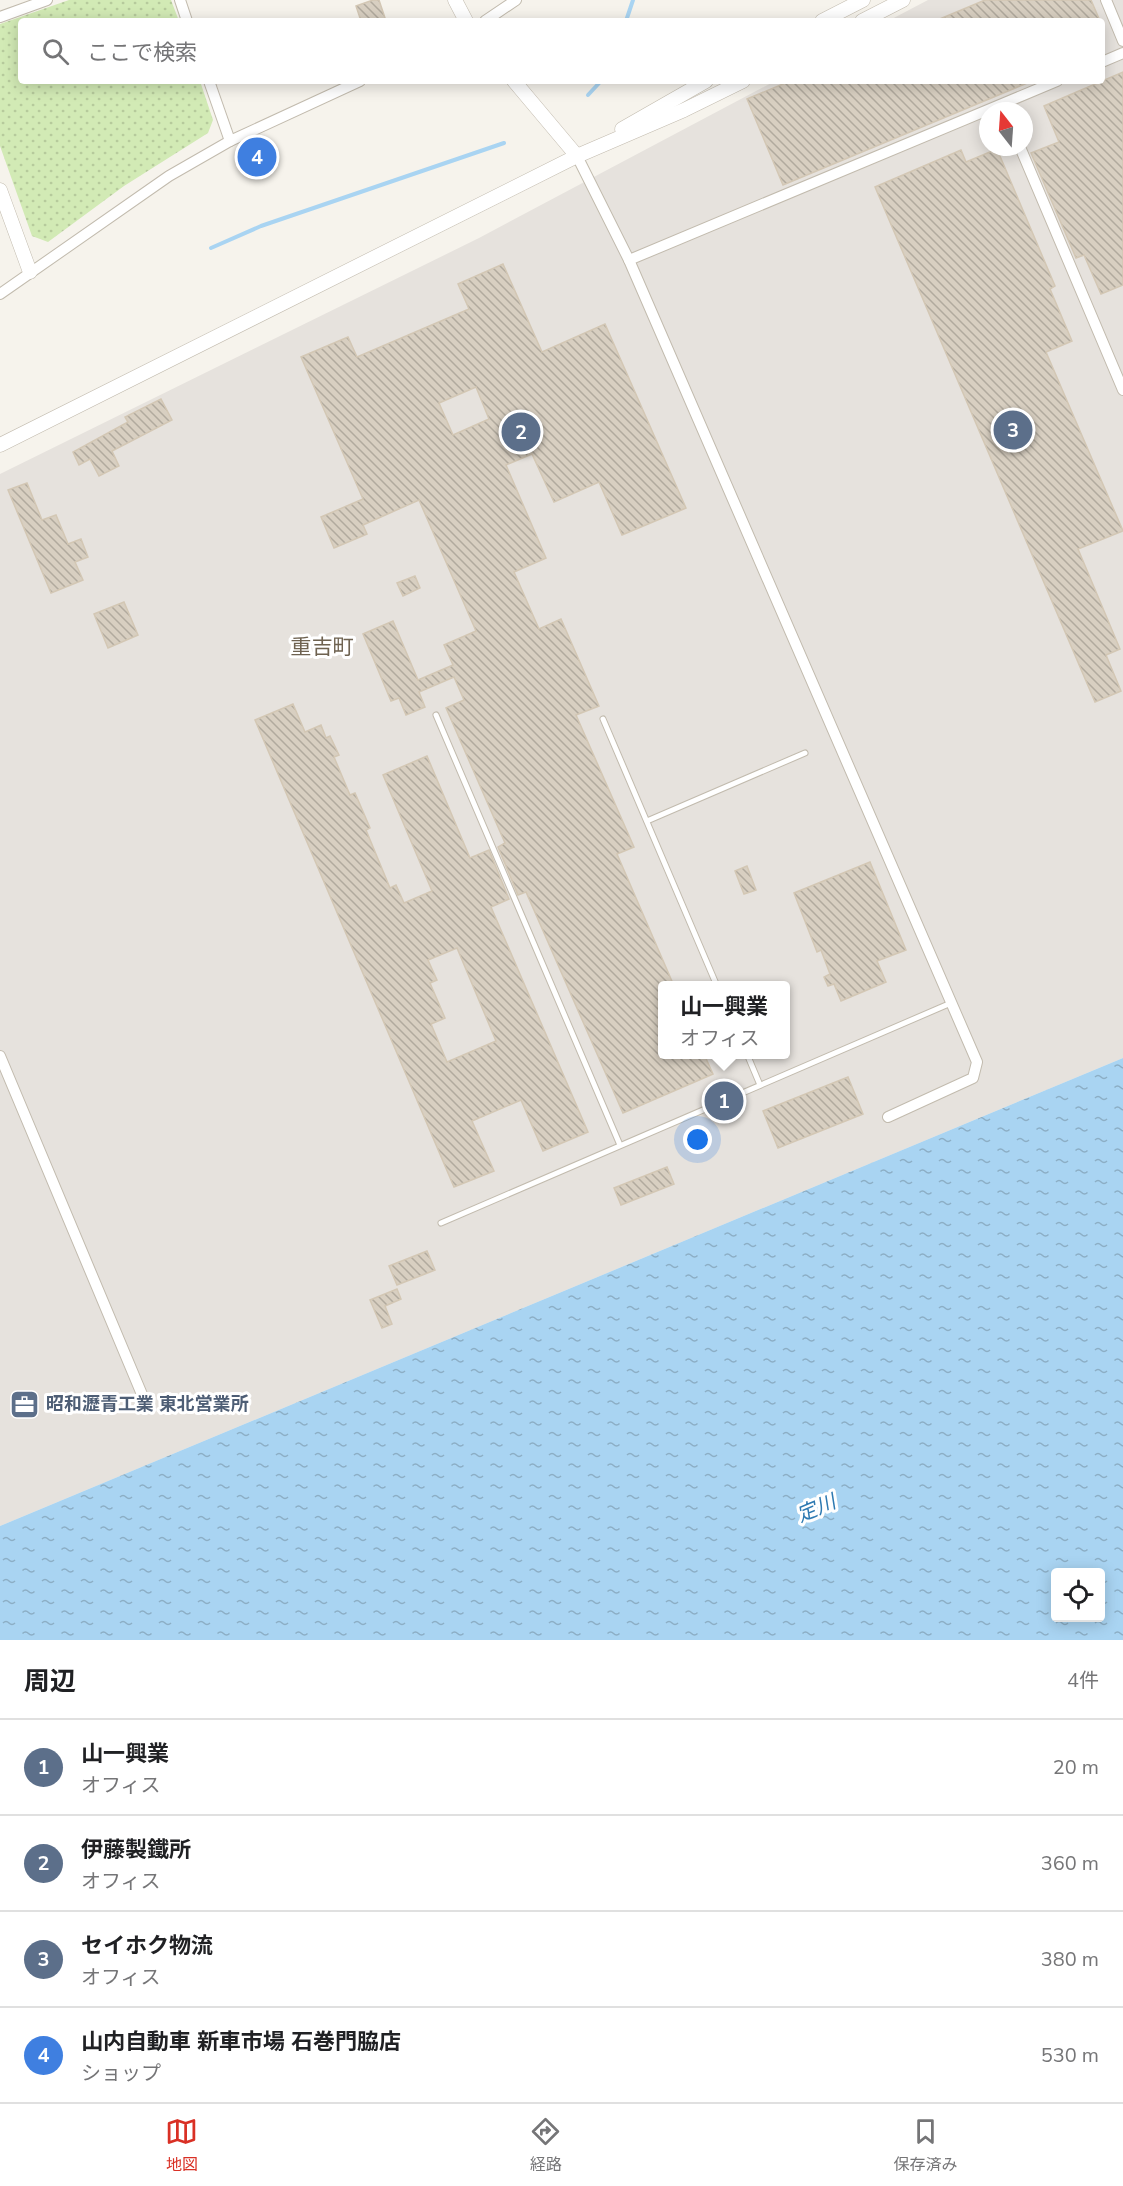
<!DOCTYPE html>
<html lang="ja">
<head>
<meta charset="utf-8">
<style>
  body { margin:0; font-family:"Nunito Sans","Noto Sans JP",sans-serif; background:#f6f6f6; color:#202124 }
  .controls { position:absolute; right:18px; bottom:18px; display:grid; overflow:hidden; border-radius:6px; box-shadow:0 3px 15px #0003 }
  .controls button { width:54px; height:54px; display:grid; place-items:center; padding:0; border:0; border-bottom:2px solid #e0e0e0; background:#fff; color:#202124; font:30px sans-serif }
  .compass { position:absolute; left:979px; top:102px; width:54px; height:54px; border-radius:50%; background:#fff; box-shadow:0 3px 15px #0003; rotate:343deg }
  .you { position:absolute; left:698px; top:1140px; width:21px; height:21px; margin:-15px; border:4px solid #fff; border-radius:50%; background:#1a73e8; box-shadow:0 0 0 9px #1a73e833 }
  .badge { display:grid; place-items:center; width:39px; height:39px; border-radius:50%; background:#d93025; color:#fff; font-size:20px; font-weight:700 }
  .pin { position:absolute; translate:-50% -50%; border:3px solid #fff; box-shadow:0 2px 6px #0006 }
  .popup { position:absolute; left:658px; top:981px; width:132px; height:78px; box-sizing:border-box; display:grid; place-content:center; border-radius:6px; background:#fff; filter:drop-shadow(0 2px 4px #0005); font-size:20px; white-space:nowrap; color:#757577 }
  .popup b { font-size:22px; color:#202124 }
  .popup::after { content:''; position:absolute; left:50%; top:100%; margin-left:-12px; border:12px solid transparent; border-top-color:#fff }
  .list { margin:0; padding:0; list-style:none }
  h2 { display:flex; justify-content:space-between; align-items:center; height:78px; margin:0; padding:0 24px; font-size:26px }
  h2 small { font-size:20px; font-weight:400; color:#757577 }
  .list li { display:grid; grid-template-columns:39px 1fr auto; gap:18px; align-items:center; box-sizing:border-box; height:96px; padding:0 24px; border-top:2px solid #e0e0e0 }
  .list b { display:block; font-size:22px; white-space:nowrap }
  .list p { margin:0; font-size:20px; white-space:nowrap; color:#757577 }
  .list em { font-size:20px; font-style:normal; color:#757577 }
  .icon { flex:none; width:33px; height:33px; fill:none; stroke:currentColor; stroke-width:2; stroke-linecap:round; stroke-linejoin:round }
  .map { position:relative; flex:none; width:1123px; height:1640px; overflow:hidden }
  .search { position:absolute; background:#fff; box-shadow:0 3px 15px #0003; left:18px; right:18px; top:18px; height:66px; display:flex; align-items:center; gap:15px; box-sizing:border-box; padding:0 21px; border-radius:6px; color:#757577; font-size:22px }
  .sheet { height:462px; background:#fff }
  nav { display:flex; justify-content:space-around; align-items:center; box-sizing:border-box; height:84px; border-top:2px solid #e0e0e0; background:#fff; font-size:16px; color:#757577 }
  nav a { display:grid; justify-items:center; gap:3px }
  nav .on { color:#d93025 }
  .map>svg:first-child { display:block }
</style>
</head>
<body>
<div class="map">
<svg width="1123" height="1640" viewBox="0 0 1123 1640">
  <defs>
    <pattern id="park-dots" width="8" height="8" patternUnits="userSpaceOnUse" patternTransform="scale(1.5)"><rect width="8" height="8" fill="#d2eab5"/><path d="M2 2h.1M6 6h.1" fill="none" stroke="#b6ca9c" stroke-width="1.8" stroke-linecap="round"/></pattern>
    <pattern id="water-ripples" width="26" height="14" patternUnits="userSpaceOnUse" patternTransform="scale(1.5)"><rect width="26" height="14" fill="#a9d4f2"/><path d="M2 4q2-2 4 0t4 0M15 11q2-2 4 0t4 0" fill="none" stroke="#8caec5"/></pattern>
    <pattern id="building-back-hatch" width="6" height="6" patternUnits="userSpaceOnUse" patternTransform="scale(1.5)"><rect width="6" height="6" fill="#d8cfc1"/><path d="M-1 5l2 2M0 0l6 6M5-1l2 2" fill="none" stroke="#b1aa9e"/></pattern>
  </defs>
  <rect width="100%" height="100%" fill="#f6f3ec"/>
  <path fill="#e6e2dd" fill-rule="evenodd" d="M928,0H1123V1058L0,1526V474L479,238L775,81H1102V21H888ZM988,111H1024V147H988ZM662,986H786V1054H662Z"/>
  <path fill="url(#park-dots)" d="M69,0H171L179,21H21V81H200L213,120L208,133L124,186L48,242L32,236L0,146V24Z"/>
  <path fill="url(#water-ripples)" fill-rule="evenodd" d="M1123,1058V1640H0V1526ZM1056,1572H1100V1618H1056Z"/>
  <g fill="none" stroke-linecap="round" stroke-linejoin="round">
    <g stroke="#a9d4f2" stroke-width="4">
      <path d="M626,21L633,0"/>
      <path d="M588,95L601,81"/>
      <path d="M211,248L261,226L504,143"/>
    </g>
  </g>
  <g fill="url(#building-back-hatch)" stroke="#d3c7b4" stroke-width="1.5" fill-rule="evenodd">
    <path d="M373,0H379L386,21H361L356,6Z"/>
    <path d="M985,0H1091L1100,21H935Z"/>
    <path d="M1123,72V285L1101,294L1084,255L1076,258L1031,153L1059,142L1044,106Z"/>
    <path d="M790,81H1032L783,185L747,99Z"/>
    <path d="M997,149L1055,286L1050,289L1072,341L1046,352L1123,531L1078,549L1120,649L1106,655L1121,691L1095,702L875,187L961,150L966,162Z"/>
    <path d="M503,264L542,352L605,324L686,508L622,535L599,482L554,502L532,454L506,465L546,558L514,572L539,629L561,619L599,706L576,715L634,847L617,854L674,986H663V1054H704L713,1074L623,1113L526,892L518,895L498,847L505,843L446,708L464,700L454,677L419,692L425,707L406,715L399,698L391,701L363,634L393,621L418,680L453,665L444,645L476,631L419,500L363,525L367,534L334,548L321,517L363,499L301,357L348,337L357,357L469,309L458,284ZM476,387L489,419L453,435L439,403Z"/>
    <path d="M161,399L172,420L112,451L119,466L99,476L90,459L79,465L73,452L128,422L125,417Z"/>
    <path d="M27,483L42,520L56,515L68,544L81,539L88,557L75,562L83,580L51,593L8,490Z"/>
    <path d="M415,576L420,588L403,596L397,583Z"/>
    <path d="M124,602L138,635L108,648L94,614Z"/>
    <path d="M293,704L305,732L321,725L326,738L330,736L339,755L334,757L350,795L355,793L370,828L366,830L390,888L396,885L404,903L432,891L383,775L427,756L470,858L489,850L509,899L491,907L588,1132L543,1151L521,1100L472,1121L494,1171L454,1187L255,720ZM457,948L496,1041L447,1062L431,1024L445,1018L430,983L437,980L428,960Z"/>
    <path d="M870,862L906,950L877,961L886,982L841,1001L834,984L828,986L824,977L830,974L821,950L817,952L794,893Z"/>
    <path d="M747,866L756,890L744,894L735,871Z"/>
    <path d="M848,1077L863,1114L778,1148L763,1111Z"/>
    <path d="M667,1167L674,1184L621,1205L614,1188Z"/>
    <path d="M427,1251L435,1270L397,1285L389,1266Z"/>
    <path d="M397,1289L401,1299L385,1306L392,1324L382,1328L370,1300Z"/>
  </g>
  <g fill="none" stroke-linecap="round" stroke-linejoin="round">
    <defs>
      <g id="service">
        <path d="M436,715L620,1145"/>
        <path d="M603,719L717,986"/>
        <path d="M647,821L805,753"/>
        <path d="M747,1054L760,1085"/>
        <path d="M441,1223L951,1003"/>
      </g>
      <g id="minor">
        <path d="M180,0L187,21"/>
        <path d="M1106,0L1123,41"/>
        <path d="M0,17L47,0"/>
        <path d="M485,21L516,0"/>
        <path d="M1102,62L1123,53"/>
        <path d="M209,81L230,141"/>
        <path d="M1020,147L1123,390"/>
        <path d="M577,156L629,260L977,1062L973,1078L888,1117"/>
        <path d="M629,260L1057,81"/>
        <path d="M0,294L169,176L230,141L360,81"/>
        <path d="M0,1056L146,1404"/>
      </g>
      <g id="tertiary">
        <path d="M455,0L466,21"/>
        <path d="M822,21L863,0"/>
        <path d="M862,21L903,0"/>
        <path d="M514,81L577,156"/>
        <path d="M622,129L706,81"/>
        <path d="M0,190L30,272"/>
        <path d="M0,445L577,156L684,110L743,81"/>
      </g>
    </defs>
    <use href="#service" stroke="#c2bbae" stroke-width="7"/>
    <use href="#minor" stroke="#c2bbae" stroke-width="12"/>
    <use href="#tertiary" stroke="#c2bbae" stroke-width="15"/>
    <use href="#service" stroke="#fff" stroke-width="5"/>
    <use href="#minor" stroke="#fff" stroke-width="10"/>
    <use href="#tertiary" stroke="#fff" stroke-width="14"/>
  </g>
  <defs>
    <symbol id="office-square" viewBox="-11 -11 22 22"><rect x="-9" y="-9" width="18" height="18" rx="4" fill="#5c6f8a" stroke="#fff"/><path d="M-6-3h4V-5.5h4V-3h4V5H-6ZM-1-4.5V-3h2v-1.5ZM-6 0V1H6V0Z" fill="#fff"/></symbol>
  </defs>
  <g fill-rule="evenodd">
    <use href="#office-square" x="8" y="1388" width="33" height="33"/>
  </g>
  <g text-anchor="middle" stroke-width="6" stroke-linejoin="round" paint-order="stroke">
    <g font-size="18" font-weight="bold" fill="#4e5e75" stroke="#fff" text-anchor="start">
      <text x="46" y="1410">昭和瀝青工業 東北営業所</text>
    </g>
    <g font-size="20" font-style="italic" fill="#2e7ab2" stroke="#fff">
      <text transform="translate(816 1508) rotate(-23)" y="7">定川</text>
    </g>
    <g font-size="21" fill="#6e6250" stroke="#fff">
      <text x="322" y="654">重吉町</text>
    </g>
  </g>
</svg>
<div class="controls">
<button><svg class="icon" aria-label="locate" viewBox="0 0 24 24"><circle cx="12" cy="12" r="6"/><path d="M12 2v4M12 18v4M2 12h4M18 12h4"/></svg></button>
</div>
<svg class="compass" viewBox="-18 -18 36 36"><path d="M0-13l5 13h-10z" fill="#e53935"/><path d="M0 13l5-13h-10z" fill="#757577"/></svg>
<div class="you"></div>
<div class="pin badge" style="left:724px;top:1101px;background:#5c6f8a">1</div>
<div class="popup"><b>山一興業</b>オフィス</div>
<div class="pin badge" style="left:521px;top:432px;background:#5c6f8a">2</div>
<div class="pin badge" style="left:1013px;top:430px;background:#5c6f8a">3</div>
<div class="pin badge" style="left:257px;top:157px;background:#3f7fe0">4</div>
<div class="search"><svg class="icon" aria-label="search" viewBox="0 0 24 24"><circle cx="10" cy="10" r="6"/><path d="M15 15l6 6"/></svg>ここで検索</div>
</div>
<section class="sheet">
<h2>周辺<small>4件</small></h2>
<ul class="list">
<li><span class="badge" style="background:#5c6f8a">1</span><div><b>山一興業</b><p>オフィス</p></div><em>20 m</em></li>
<li><span class="badge" style="background:#5c6f8a">2</span><div><b>伊藤製鐵所</b><p>オフィス</p></div><em>360 m</em></li>
<li><span class="badge" style="background:#5c6f8a">3</span><div><b>セイホク物流</b><p>オフィス</p></div><em>380 m</em></li>
<li><span class="badge" style="background:#3f7fe0">4</span><div><b>山内自動車 新車市場 石巻門脇店</b><p>ショップ</p></div><em>530 m</em></li>
</ul>
</section>
<nav>
<a class="on"><svg class="icon" aria-label="map" viewBox="0 0 24 24"><path d="M3 6l6-2 6 2 6-2v14l-6 2-6-2-6 2zM9 4v14M15 6v14"/></svg>地図</a>
<a><svg class="icon" aria-label="directions" viewBox="0 0 24 24"><path d="M12 3l9 9-9 9-9-9zM9 14v-3h6M13 9l2 2-2 2"/></svg>経路</a>
<a><svg class="icon" aria-label="saved" viewBox="0 0 24 24"><path d="M7 4h10v16l-5-4-5 4z"/></svg>保存済み</a>
</nav>
</body>
</html>
